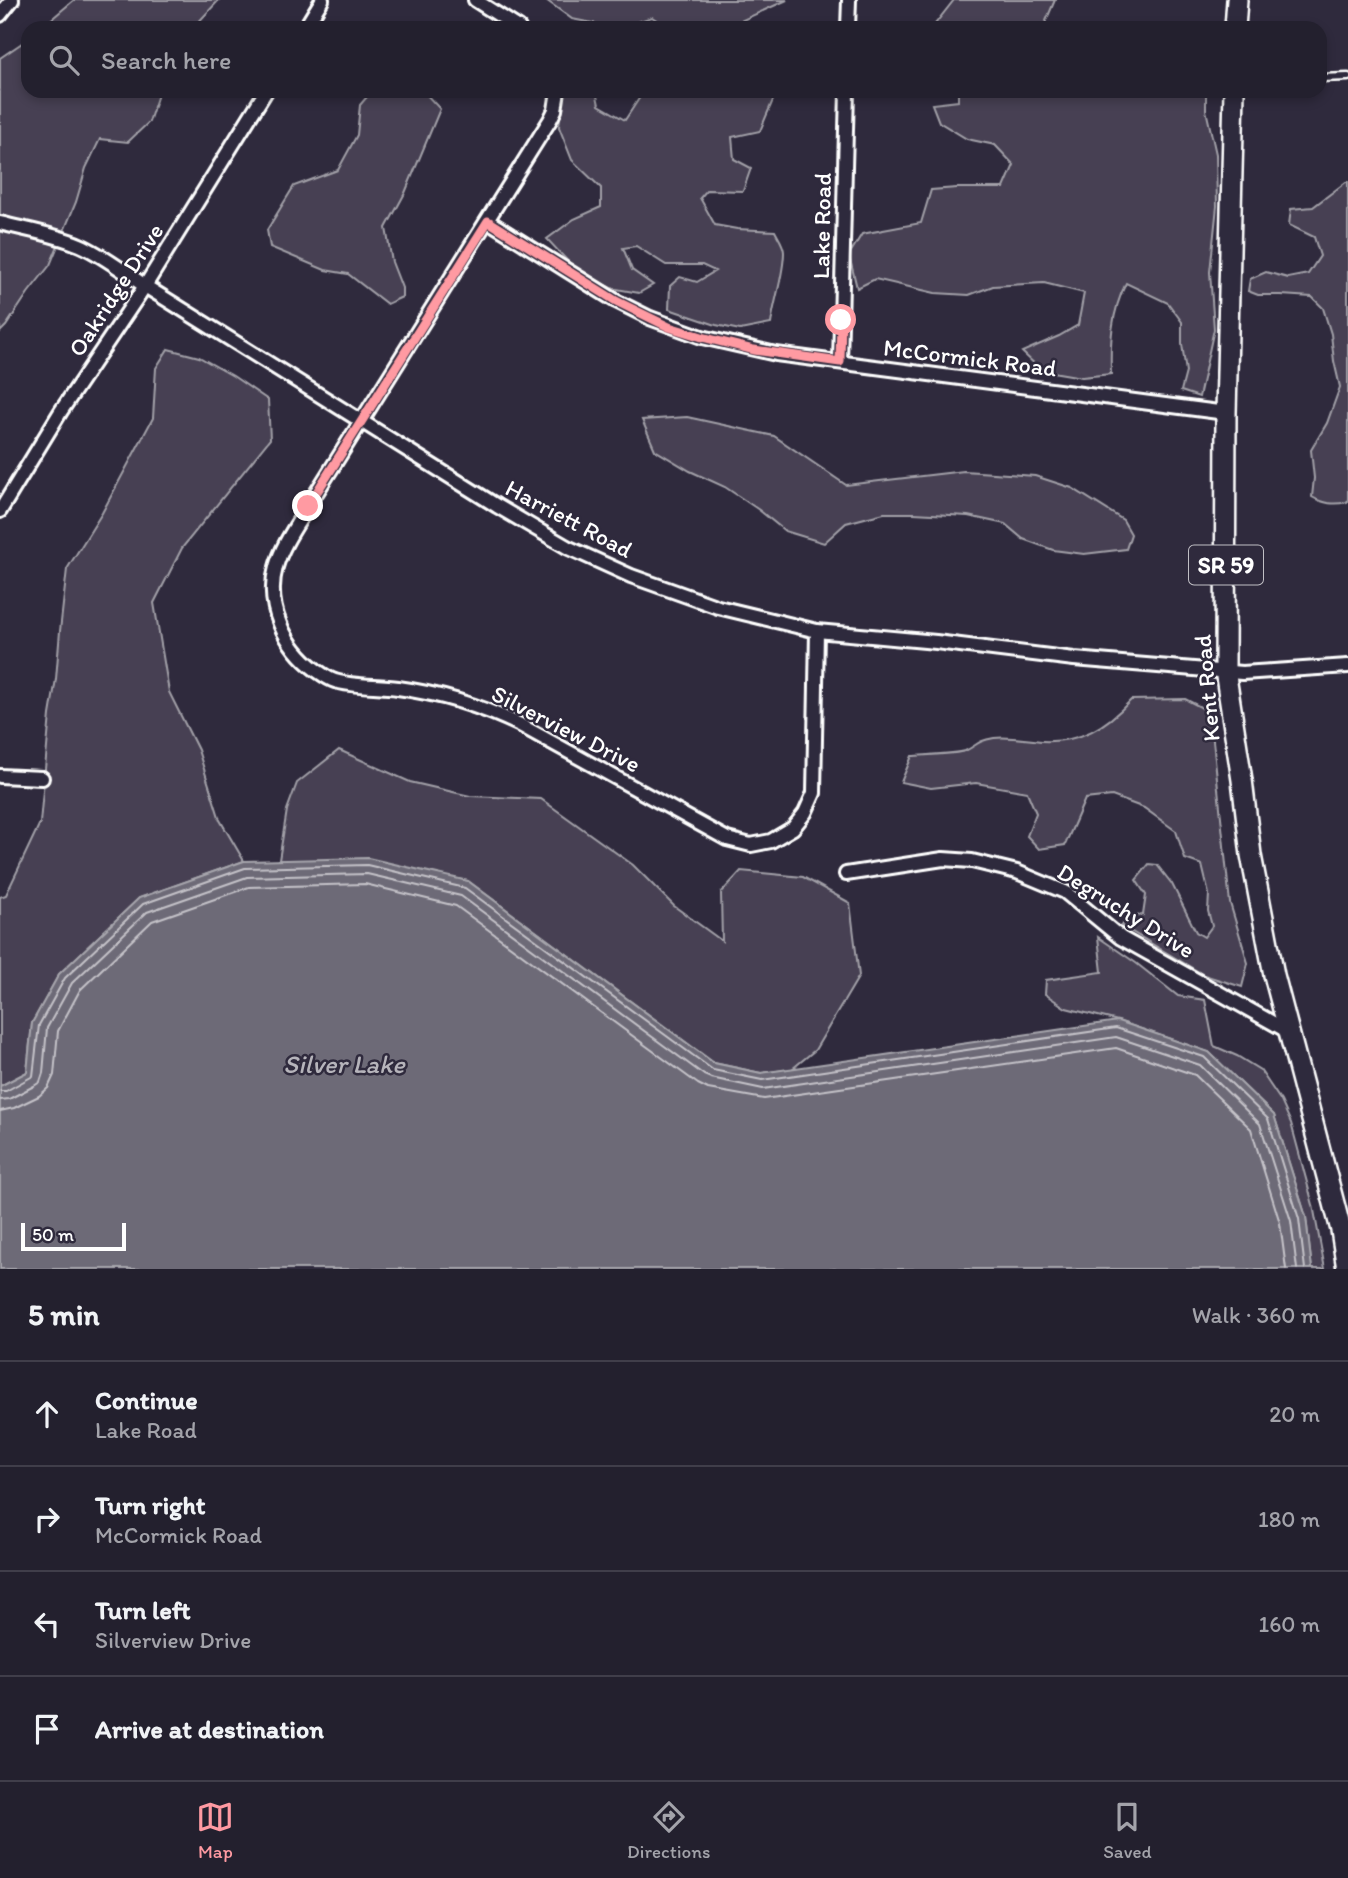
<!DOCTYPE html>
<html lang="en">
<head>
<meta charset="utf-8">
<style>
  body { margin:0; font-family:Itim,sans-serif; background:#2f2d3a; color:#f1f3f6 }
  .scale { position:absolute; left:21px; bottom:18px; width:105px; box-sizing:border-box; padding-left:7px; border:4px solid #fff; border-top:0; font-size:19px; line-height:24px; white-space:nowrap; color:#fff; -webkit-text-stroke:5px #2f2a3d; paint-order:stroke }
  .stop { position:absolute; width:21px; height:21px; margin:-16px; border:5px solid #ff9aa2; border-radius:50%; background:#fff }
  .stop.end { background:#ff9aa2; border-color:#fff; box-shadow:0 2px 7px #0008 }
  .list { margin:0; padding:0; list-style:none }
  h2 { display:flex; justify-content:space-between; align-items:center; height:91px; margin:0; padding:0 28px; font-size:30px }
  h2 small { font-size:23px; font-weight:400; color:#a3a3aa }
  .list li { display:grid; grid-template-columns:46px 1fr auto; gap:21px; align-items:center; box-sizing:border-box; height:105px; padding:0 28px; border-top:2px solid #403e4a }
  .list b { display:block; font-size:26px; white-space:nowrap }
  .list p { margin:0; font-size:23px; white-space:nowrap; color:#a3a3aa }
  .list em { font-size:23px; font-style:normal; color:#a3a3aa }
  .icon { flex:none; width:38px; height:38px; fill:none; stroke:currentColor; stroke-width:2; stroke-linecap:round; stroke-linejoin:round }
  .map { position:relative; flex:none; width:1348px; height:1269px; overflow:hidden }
  .search { position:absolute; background:#23202e; box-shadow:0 4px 10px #0003; left:21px; right:21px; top:21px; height:77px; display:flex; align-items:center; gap:18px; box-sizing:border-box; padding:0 24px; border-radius:21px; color:#a3a3aa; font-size:26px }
  .sheet { height:511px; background:#23202e }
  nav { display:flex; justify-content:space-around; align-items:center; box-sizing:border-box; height:98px; border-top:2px solid #403e4a; background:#23202e; font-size:19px; color:#a3a3aa }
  nav a { display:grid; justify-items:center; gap:4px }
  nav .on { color:#ff9aa2 }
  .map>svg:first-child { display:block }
</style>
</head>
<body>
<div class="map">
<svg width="1348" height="1269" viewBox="0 0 1348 1269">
  <rect width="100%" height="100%" fill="#2f2a3d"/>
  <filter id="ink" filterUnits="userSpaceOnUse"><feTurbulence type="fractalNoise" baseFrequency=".0143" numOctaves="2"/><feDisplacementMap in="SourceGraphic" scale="14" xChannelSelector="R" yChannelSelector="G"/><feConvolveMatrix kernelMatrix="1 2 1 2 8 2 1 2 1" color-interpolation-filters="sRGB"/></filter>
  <g filter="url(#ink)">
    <g fill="#464152" stroke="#a2a0a8" stroke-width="2">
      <path d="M74,0H219L193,28H41Z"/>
      <path d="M546,0H787L736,23L733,28H669L652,17L618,28L572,19Z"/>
      <path d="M954,0H1055L1043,28H932Z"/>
      <path d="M28,39V91H159L149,122L128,142L100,139L86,168L76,202L50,265L28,293L6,326L0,332V58Z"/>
      <path d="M372,91H423L440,109L405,193L386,228L392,262L402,288V297L387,304L348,274L325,270L270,247L267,230L294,186L338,170L357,135L360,105Z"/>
      <path d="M563,91H596L599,105L625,120L644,91H774L776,93L760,131L732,137L734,159L751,168L743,191L707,190L700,198L715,225L737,229L775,231C778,237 784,245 784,252C784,274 774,301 771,324L740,330L716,325L669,309L670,286L680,277L697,282L715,271L702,265H666L636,246L623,248L632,270L653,285L639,293L611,288L576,270L547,239L574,219L601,207V188L572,160L559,127Z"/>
      <path d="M958,91H1206V110L1216,154L1217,206L1210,272L1214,329L1199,397L1181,391L1186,372L1182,344V322L1168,303L1126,283C1111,313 1110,342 1111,374L1082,377L1041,370L1022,352L1059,336L1078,325L1084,293L1044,283L993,286L969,295L935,293L875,279L857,288L849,255L862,234L921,223L931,190L957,188H1004L1014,165L995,145L967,139L939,122L932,104L958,101Z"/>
      <path d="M1346,182H1348V499L1347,502C1334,505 1324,504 1312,497L1314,478L1311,450L1327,423L1340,387L1334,361L1331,334L1323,308L1312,297L1281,295H1258L1248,291L1250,279L1266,272L1288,278L1308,274L1320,256L1314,237L1289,225L1291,209L1313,207Z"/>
      <path d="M168,349L199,357L233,376L268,400L270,439L182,548L154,603L169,692L198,750L220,820L244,861L139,898L59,974L32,1023L27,1072L0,1086V897L6,895L40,823L50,715L56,679L60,631L67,569L102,513L153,418L156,368Z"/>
      <path d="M687,417L774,436L846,485L964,471L1035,476L1072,488L1123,520L1131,534L1126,549L1084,554L1053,550L1023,539L1005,524L968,516L914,513H884L846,523L824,543L785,531L759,510L725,487L690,471L655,450L642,420Z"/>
      <path d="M1185,699L1210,712L1230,903L1248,963L1242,987L1204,975L1122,926L1127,917L1143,915L1146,895L1136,880L1149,864L1157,865L1172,884L1196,932L1204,937L1212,926L1208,911L1209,894L1202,865L1185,859L1176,831L1144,808L1112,796L1085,799L1065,845L1039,849L1027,836L1036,813L1027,792L976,783L931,788L901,782L912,756C923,755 957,754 965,751C978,745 976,741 994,738C1010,736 1026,740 1042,741C1080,743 1106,727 1131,700Z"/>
      <path d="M339,750L410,782L470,796L541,799L633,865L674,906L722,941L721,893L741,871L803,877L850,903L859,976L815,1050L792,1069L761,1073L714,1063L468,881L279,860L287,810L297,783Z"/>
      <path d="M1098,937L1136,963L1178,996L1205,1000L1214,1046L1237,1056L1260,1070L1281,1101L1291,1123L1313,1205L1325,1269H1312L1306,1217L1274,1115L1209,1052L1118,1021L1066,1008L1045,994L1046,980L1102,972Z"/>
    </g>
    <path fill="#6d6a77" stroke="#a7a6ad" stroke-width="2" d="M368,858L468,881L714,1063L761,1073L1118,1021L1209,1052L1274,1115L1306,1217L1312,1269H0V1086L27,1072L32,1023L59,974L139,898L244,861Z"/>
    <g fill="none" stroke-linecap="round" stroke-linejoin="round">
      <g stroke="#c5c3c9" stroke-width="2">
        <path d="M0,1091H6L33,1076L39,1025L65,978L143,904L245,868L367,865L465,888L713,1070L762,1080L1116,1028L1204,1057L1268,1119L1299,1219L1305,1269"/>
        <path d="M0,1100L9,1099L34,1086L40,1082L43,1073L47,1028L72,983L147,912L247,877L367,874L461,896L704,1075L711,1078L763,1089L1116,1037L1200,1065L1260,1124L1291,1221L1297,1269"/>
        <path d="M0,1111L14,1108L39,1096L48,1088L54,1075L58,1031L80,990L152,921L249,887L365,884L456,906L698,1084L708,1089L764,1099L1116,1048L1195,1075L1251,1129L1280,1223L1286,1269"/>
      </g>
      <defs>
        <path id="service" d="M1320,78L1348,77"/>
        <g id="minor">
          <path d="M475,0L519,28"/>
          <path d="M0,15L12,0"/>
          <path d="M305,28L322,0"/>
          <path d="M848,28L849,0"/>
          <path d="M558,91L555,110L550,120L308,506C297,525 282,545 276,567C265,606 285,647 316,670C322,674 328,679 335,681C354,687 378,685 398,688C442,694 481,706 520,725L727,839L751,845L771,841L793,828L805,813L814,793L817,631"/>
          <path d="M488,221L616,301L650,318L702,337L776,354L1226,413"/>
          <path d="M0,223C27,230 54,234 80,245C103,255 124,272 145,286L497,506L567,547L631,576L718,607L817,631L936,642L1074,659L1242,673L1348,666"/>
          <path d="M840,362L847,91"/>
          <path d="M0,511L61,411L145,286L266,91"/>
          <path d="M0,776L42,778"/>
          <path d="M846,874L943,859L972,861L1017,872L1065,892L1121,938L1289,1032"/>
        </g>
        <g id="primary">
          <path d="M1235,28L1237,0"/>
          <path d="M1234,91L1226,413L1225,670L1242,780L1251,855L1274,975L1341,1230L1347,1269"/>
        </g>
      </defs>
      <use href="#service" stroke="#fff" stroke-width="11"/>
      <use href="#minor" stroke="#fff" stroke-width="18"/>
      <use href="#primary" stroke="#fff" stroke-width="24"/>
      <use href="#service" stroke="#2f2a3d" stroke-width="6"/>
      <use href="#minor" stroke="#2f2a3d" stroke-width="12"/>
      <use href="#primary" stroke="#2f2a3d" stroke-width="19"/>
    </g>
  </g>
  <g fill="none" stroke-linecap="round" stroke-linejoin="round" filter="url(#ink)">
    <path stroke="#ff9aa2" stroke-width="9" d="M308,506L488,221L616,301L669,327L702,337L754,350L840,362L841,320"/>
  </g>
  <g text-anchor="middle" stroke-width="5" stroke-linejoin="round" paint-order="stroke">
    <rect fill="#2f2a3d" stroke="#c1bfc5" stroke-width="2" x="1189" y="545.5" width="74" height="39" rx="5"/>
    <g font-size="23" font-weight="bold" fill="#fff">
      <text x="1226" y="573">SR 59</text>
    </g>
    <g font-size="24" fill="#fff" stroke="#2f2a3d">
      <text transform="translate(822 226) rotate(-89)" y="8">Lake Road</text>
      <text transform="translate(116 290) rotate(-57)" y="8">Oakridge Drive</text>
      <text transform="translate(970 358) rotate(7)" y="8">McCormick Road</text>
      <text transform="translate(569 519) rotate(28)" y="8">Harriett Road</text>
      <text transform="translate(1207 688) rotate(-95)" y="8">Kent Road</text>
      <text transform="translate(566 729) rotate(27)" y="8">Silverview Drive</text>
      <text transform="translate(1126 911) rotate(32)" y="8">Degruchy Drive</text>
    </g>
    <g font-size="26" font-style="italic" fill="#b6b4bb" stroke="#2f2a3d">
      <text x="344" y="1073">Silver Lake</text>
    </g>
  </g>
</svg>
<div class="scale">50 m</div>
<div class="stop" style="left:841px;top:320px"></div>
<div class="stop end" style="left:308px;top:506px"></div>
<div class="search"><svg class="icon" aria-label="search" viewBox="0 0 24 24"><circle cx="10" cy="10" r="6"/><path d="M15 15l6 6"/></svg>Search here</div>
</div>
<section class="sheet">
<h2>5 min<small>Walk · 360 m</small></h2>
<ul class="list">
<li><svg class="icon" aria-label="ahead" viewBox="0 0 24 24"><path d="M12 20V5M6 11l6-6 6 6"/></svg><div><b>Continue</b><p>Lake Road</p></div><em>20 m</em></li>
<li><svg class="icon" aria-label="right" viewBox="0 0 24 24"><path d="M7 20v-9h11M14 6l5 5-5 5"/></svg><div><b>Turn right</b><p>McCormick Road</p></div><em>180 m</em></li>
<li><svg class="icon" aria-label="left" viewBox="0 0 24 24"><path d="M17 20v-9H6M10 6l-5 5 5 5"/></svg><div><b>Turn left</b><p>Silverview Drive</p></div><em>160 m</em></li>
<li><svg class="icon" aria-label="arrive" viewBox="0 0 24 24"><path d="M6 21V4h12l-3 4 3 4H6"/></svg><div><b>Arrive at destination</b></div></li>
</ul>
</section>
<nav>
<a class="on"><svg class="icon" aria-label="map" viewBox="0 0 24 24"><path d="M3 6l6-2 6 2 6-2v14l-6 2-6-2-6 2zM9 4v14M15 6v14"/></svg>Map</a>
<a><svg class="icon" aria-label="directions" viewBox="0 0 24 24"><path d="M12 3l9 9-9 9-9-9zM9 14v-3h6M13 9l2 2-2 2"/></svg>Directions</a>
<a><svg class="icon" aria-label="saved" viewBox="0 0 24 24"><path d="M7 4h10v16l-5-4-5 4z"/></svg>Saved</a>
</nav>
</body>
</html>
